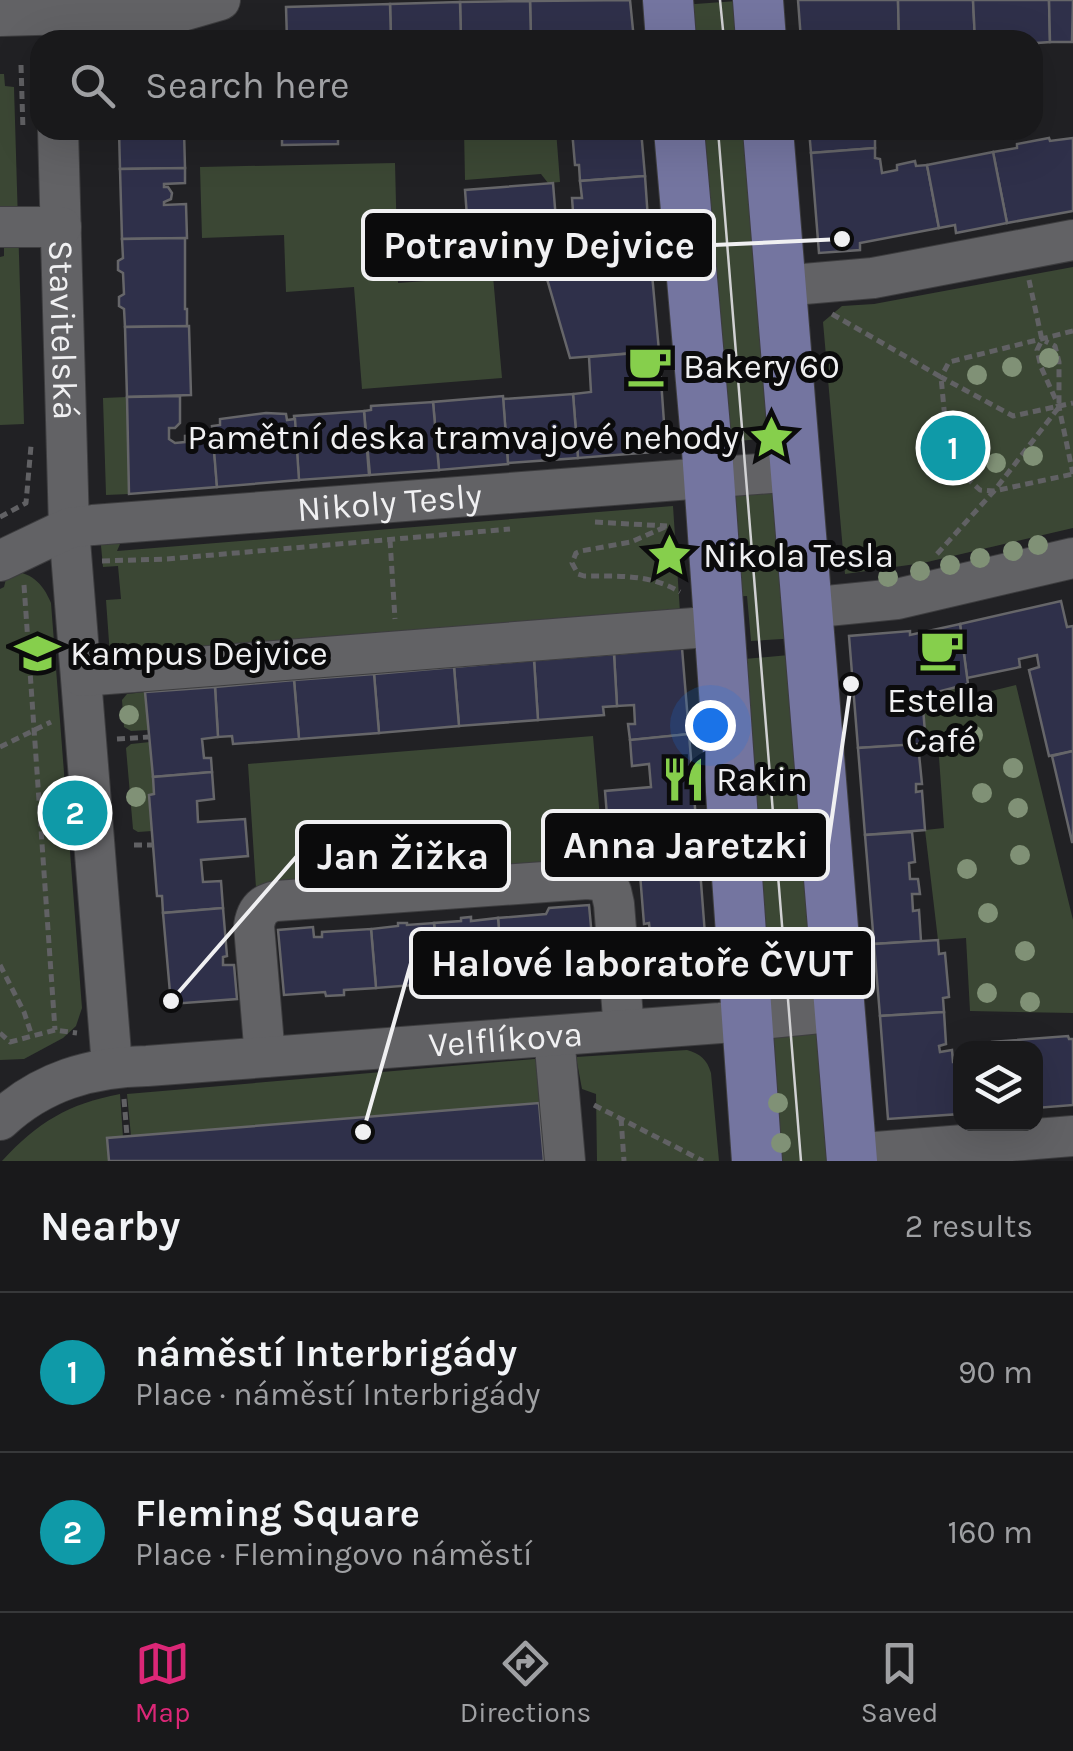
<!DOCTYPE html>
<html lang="en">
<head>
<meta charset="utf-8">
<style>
  body { margin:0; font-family:Karla,sans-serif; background:#222224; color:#f1f3f6 }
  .controls { position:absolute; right:30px; bottom:30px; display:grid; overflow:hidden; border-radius:20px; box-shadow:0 10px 40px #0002 }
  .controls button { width:90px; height:90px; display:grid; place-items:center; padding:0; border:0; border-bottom:2px solid #37383a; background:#19191b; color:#f1f3f6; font:50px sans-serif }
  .you { position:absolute; left:710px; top:725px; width:35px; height:35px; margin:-25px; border:8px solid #fff; border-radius:50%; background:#1a73e8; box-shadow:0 0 0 15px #1a73e833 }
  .badge { display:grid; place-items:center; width:65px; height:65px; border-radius:50%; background:#db2777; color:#fff; font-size:32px; font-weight:700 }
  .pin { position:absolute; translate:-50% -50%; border:5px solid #fff; box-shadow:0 2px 10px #0006 }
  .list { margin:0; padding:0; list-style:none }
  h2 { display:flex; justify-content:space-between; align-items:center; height:130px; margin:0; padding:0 40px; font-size:42px }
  h2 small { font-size:32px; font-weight:400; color:#9fa0a3 }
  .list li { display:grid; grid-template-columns:65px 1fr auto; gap:30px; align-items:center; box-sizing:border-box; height:160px; padding:0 40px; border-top:2px solid #37383a }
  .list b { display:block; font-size:38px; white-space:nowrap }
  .list p { margin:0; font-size:32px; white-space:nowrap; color:#9fa0a3 }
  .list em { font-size:32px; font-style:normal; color:#9fa0a3 }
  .icon { flex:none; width:55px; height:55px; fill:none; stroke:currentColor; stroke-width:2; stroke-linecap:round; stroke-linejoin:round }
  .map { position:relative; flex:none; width:1073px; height:1161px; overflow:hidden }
  .search { position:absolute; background:#19191b; box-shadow:0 10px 40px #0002; left:30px; right:30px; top:30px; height:110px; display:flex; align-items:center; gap:25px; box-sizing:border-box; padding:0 35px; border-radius:30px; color:#9fa0a3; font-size:38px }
  .sheet { height:450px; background:#19191b }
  nav { display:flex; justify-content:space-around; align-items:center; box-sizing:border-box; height:140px; border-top:2px solid #37383a; background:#19191b; font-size:28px; color:#9fa0a3 }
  nav a { display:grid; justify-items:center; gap:5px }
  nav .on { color:#db2777 }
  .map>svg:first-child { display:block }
</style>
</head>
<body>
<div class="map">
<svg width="1073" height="1161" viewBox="0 0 1073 1161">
  <rect width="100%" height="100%" fill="#212124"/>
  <g fill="#3b4734">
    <path d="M737,1L741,40H683L681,5Z"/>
    <path d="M0,74H4L5,86L14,87L24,424L0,425V257L4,256V242H0Z"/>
    <path d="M464,130H556L560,182L548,183L541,174L465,180Z"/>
    <path d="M690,130H748L783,437L714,443Z"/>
    <path d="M395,163L398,283L493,276L502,378L362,389L354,287L286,292L284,235L202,238L200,167Z"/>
    <path d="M1073,267V528L923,563L845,574L823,322L842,306L874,304Z"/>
    <path d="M127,397L129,494L106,495L103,398Z"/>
    <path d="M780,489L799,638L751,641L747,596L728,597L726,495L767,494V490Z"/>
    <path d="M673,506L680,612L110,656L106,600L121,599L118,566L103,567L100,535L126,530L117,551Z"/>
    <path d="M8,571C30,571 43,583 51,603L82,1008L76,1026L63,1038L24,1059L0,1060V589L4,587Z"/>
    <path d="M800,654L825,965L758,972L733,660Z"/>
    <path d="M968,684L971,696L1016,685L1073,920V1013L970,1011L966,938L938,940L925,830L944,828L938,743L926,744L922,696Z"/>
    <path d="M145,692L149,730L131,731L124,727L122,700L127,694Z"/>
    <path d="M593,736L603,854L606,858L619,859V861L472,873L470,860L360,870L356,882L256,888L248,764Z"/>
    <path d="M150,742L154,794L149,795L152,831L138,832L133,829L126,748L131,744Z"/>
    <path d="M818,1028L841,1161H773L765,1038Z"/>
    <path d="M687,1050C700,1054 707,1059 711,1073L719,1161H597L596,1094L582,1089L576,1057Z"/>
    <path d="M546,1058L553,1119H540L538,1103L131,1136L127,1094Z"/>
    <path d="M120,1094L123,1137L107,1138L109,1161H2C38,1122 68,1104 120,1094Z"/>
  </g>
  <g fill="#2f304a" stroke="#666669" stroke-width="2.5">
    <path d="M630,0L634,40H531L530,1Z"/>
    <path d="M798,0H898L899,40H869L868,36L859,40H801Z"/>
    <path d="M898,0H973L975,40H899Z"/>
    <path d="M973,0H1049L1050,42L1037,43V46H1033V40H975Z"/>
    <path d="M1049,0H1073L1072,42H1050Z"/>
    <path d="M530,1L531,40H461L460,2Z"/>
    <path d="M460,2L461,40H391L390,4Z"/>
    <path d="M390,4L391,40H287L286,7Z"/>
    <path d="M119,130H184L185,168L120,169Z"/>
    <path d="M282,130H338V144L282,145Z"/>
    <path d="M572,130H641L645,176L580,181L579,165H575Z"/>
    <path d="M809,130H875V148L811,153Z"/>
    <path d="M1049,138L1050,141L1073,138V211L1007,223L993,152L1017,148V144Z"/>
    <path d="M875,148V158L880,159L882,173L897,170V165L915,161L916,166L927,165L939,228L860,243V250L819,253L811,153Z"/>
    <path d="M993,152L1007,223L956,233L955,225L939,228L927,165Z"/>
    <path d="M185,168V183L164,184V187H168L172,193L171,199L164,202V205L186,204L187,238L122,239L120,169Z"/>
    <path d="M645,176L651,263L588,268L586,252H576L572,198H582L580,181Z"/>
    <path d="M553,183L560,270L491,276L490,255L470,257L465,190Z"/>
    <path d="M185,238V309H187V326L125,327L124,309L119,306V297L124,294L123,273L118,270V261L123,258L122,239Z"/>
    <path d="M490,255L491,276L455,279L453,258Z"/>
    <path d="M651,263L659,351L570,358L545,272Z"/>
    <path d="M189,326L191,395L127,397L125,327Z"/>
    <path d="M659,351L666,451L578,458L573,394L591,392L589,357Z"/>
    <path d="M573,394L578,458L508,463L503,399Z"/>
    <path d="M180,396V423L175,428H169V439L175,443L185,442V436L213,434L217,487L129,494L127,397Z"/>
    <path d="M503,396L508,464L439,470L433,402Z"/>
    <path d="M433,402L439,470L370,475L364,411L371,410V406Z"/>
    <path d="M364,411L369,475L299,480L294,416Z"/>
    <path d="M266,413L286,414L287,420L295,419L299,480L217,487L212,426L220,425V419Z"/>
    <path d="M1061,601L1067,627L1073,626V751L1049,756L1029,670L1039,667L1037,655L1019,659L1020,667L967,678L960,624Z"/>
    <path d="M960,624L968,684L922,696L926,744L858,748L849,636L910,631V635Z"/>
    <path d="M682,648L689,734L630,740L628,724H635L634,705L617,706L614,654Z"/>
    <path d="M614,654L617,706L603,707L604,715L538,720L534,660Z"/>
    <path d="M534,660L538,720L459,726L454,667Z"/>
    <path d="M454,667L459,726L379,733L374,674Z"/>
    <path d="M374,674L379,733L299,739L294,680Z"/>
    <path d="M294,680L299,739L233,744L232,736L218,737L215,687Z"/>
    <path d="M215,687L218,737L202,739L204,758H211L212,772L153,777L145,692Z"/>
    <path d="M689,734L700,869L640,874L638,848L656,847L655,824L608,828L605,791L651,787L649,764L632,766L630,740Z"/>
    <path d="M918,744L922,784H916V792L922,791L925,830L865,835L858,748Z"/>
    <path d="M1073,751V842H1072L1052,756Z"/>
    <path d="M212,772L214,799L197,801L198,822L245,819L248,856L201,860L203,882L221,881L223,908L163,913L162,896H157L154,858L149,795L154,794L153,777Z"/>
    <path d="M912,832L915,862L909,863L910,879H918L920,894H912L913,911L919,910L921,941L874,944L865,835Z"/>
    <path d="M700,869L707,961L642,967L639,933L650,932L649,923L644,924L640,874Z"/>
    <path d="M589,905L595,970L553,974V978L534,980V975L503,978L498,918L546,914L549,908Z"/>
    <path d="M223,908L227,956L223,957V965H234L237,999L171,1004L163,913Z"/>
    <path d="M471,917V921L498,918L503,978L439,983L434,923L461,921V918Z"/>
    <path d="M398,923H407V925L434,923L439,983L376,988L371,929L398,926Z"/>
    <path d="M313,927L314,937H322V932L371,929L376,988L344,990V995L326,996L325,992L284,995L278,930Z"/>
    <path d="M938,940L939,954L945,953L949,997L943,998L944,1012L880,1016L874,944Z"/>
    <path d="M944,1012L946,1044L939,1046L940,1052L952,1050L953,1062H959L960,1056V1114L888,1119L880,1016Z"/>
    <path d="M1068,1036L1069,1039H1073V1105L1036,1108V1048H979L992,1046V1042Z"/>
    <path d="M539,1103L544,1161H109L107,1138Z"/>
  </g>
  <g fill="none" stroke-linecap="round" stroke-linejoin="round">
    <defs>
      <g id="minor">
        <path d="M0,16L182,11L220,0"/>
        <path id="s1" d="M58,130L69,528L112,1066"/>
        <path d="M0,227H61"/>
        <path d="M781,286L873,278L1073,240"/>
        <path id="s2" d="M0,561L69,528L93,525L796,471"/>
        <path d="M807,608L897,599L1073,558"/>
        <path d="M82,676L720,626"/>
        <path d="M554,1036L565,1161"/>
        <path d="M265,1057L254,926C256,912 262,904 276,901L587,879L603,881L611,891L614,904L624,1030"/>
        <path id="s3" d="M0,1120C42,1081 91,1067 147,1066L720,1023L840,1011"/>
        <path d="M851,1154L1073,1136"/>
      </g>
      <g id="major">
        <path d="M668,0L671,40"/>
        <path d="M758,0L761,40"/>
        <path d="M679,130L707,450L757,1161"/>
        <path d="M768,130L852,1161"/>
      </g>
    </defs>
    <use href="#minor" stroke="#3d3d3f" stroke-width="42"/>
    <use href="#major" stroke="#3d3d3f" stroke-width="52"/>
    <g stroke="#616164" stroke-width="5" stroke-dasharray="8 5" stroke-linecap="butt">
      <path d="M21,65L23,130"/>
      <path d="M1029,280L1042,340L1037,350L1041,367L1059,407L1073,474"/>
      <path d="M832,314L941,377L949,462L980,490L994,491L1073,474"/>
      <path d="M1073,331L949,362L941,377L1013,416L1073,403"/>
      <path d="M0,517L26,503L31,446"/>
      <path d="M595,522L667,526"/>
      <path d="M665,527L631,542L581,551L576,553L572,563L578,574L584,576C618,576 650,574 680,592"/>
      <path d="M390,540L395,619"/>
      <path d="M937,554L994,491L1059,407V362L1055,346L1045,341"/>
      <path d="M102,561L167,559L510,529"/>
      <path d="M24,585L55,1030"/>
      <path d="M117,739L149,737"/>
      <path d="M0,747L51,722"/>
      <path d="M134,845H153"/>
      <path d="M0,965L24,1012L32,1036"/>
      <path d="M0,1033L10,1042L55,1030L77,1033"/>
      <path d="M124,1099L127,1136"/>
      <path d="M594,1105L703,1161"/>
      <path d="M621,1118L624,1161"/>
    </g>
    <use href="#minor" stroke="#626265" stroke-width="40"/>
    <use href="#major" stroke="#7475a0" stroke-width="50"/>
    <g stroke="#d1d1d3" stroke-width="2.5">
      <path d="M720,0L724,40"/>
      <path d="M718,130L801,1161"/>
    </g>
  </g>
  <g fill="#809176">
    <circle cx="1049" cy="358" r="10"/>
    <circle cx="1012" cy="367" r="10"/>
    <circle cx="977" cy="375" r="10"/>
    <circle cx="970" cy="441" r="10"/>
    <circle cx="1033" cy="456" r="10"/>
    <circle cx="996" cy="463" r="10"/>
    <circle cx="1038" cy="545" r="10"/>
    <circle cx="1013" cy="551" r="10"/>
    <circle cx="980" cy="558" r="10"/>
    <circle cx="950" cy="565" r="10"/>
    <circle cx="920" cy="571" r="10"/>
    <circle cx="888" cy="577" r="10"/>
    <circle cx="129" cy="715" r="10"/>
    <circle cx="973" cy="735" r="10"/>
    <circle cx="953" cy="745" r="10"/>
    <circle cx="1013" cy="768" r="10"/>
    <circle cx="982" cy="793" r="10"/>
    <circle cx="136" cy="797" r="10"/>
    <circle cx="1018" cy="808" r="10"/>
    <circle cx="1020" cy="855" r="10"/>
    <circle cx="967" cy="869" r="10"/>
    <circle cx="988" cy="913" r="10"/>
    <circle cx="1025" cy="951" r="10"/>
    <circle cx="987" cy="993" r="10"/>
    <circle cx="1030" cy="1002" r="10"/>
    <circle cx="778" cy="1103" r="10"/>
    <circle cx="781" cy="1143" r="10"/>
  </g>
  <defs>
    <symbol id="cafe-bare" viewBox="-9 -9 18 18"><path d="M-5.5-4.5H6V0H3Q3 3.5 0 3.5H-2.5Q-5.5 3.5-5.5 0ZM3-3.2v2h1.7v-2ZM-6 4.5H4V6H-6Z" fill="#86cf4c" stroke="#0b0b0c" stroke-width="2.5" paint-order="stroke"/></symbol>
    <symbol id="sight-bare" viewBox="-9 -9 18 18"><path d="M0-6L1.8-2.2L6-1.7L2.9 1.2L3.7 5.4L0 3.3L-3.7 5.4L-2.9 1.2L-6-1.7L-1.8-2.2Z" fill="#86cf4c" stroke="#0b0b0c" stroke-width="2.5" paint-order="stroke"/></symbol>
    <symbol id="university-bare" viewBox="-9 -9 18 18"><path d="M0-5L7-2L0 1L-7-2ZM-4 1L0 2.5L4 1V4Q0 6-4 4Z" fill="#86cf4c" stroke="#0b0b0c" stroke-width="2.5" paint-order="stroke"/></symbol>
    <symbol id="restaurant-bare" viewBox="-9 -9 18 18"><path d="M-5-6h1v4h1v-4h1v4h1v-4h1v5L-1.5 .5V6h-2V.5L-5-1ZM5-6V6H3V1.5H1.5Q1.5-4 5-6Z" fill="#86cf4c" stroke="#0b0b0c" stroke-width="2.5" paint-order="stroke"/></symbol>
  </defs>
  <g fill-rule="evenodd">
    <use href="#cafe-bare" x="618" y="334" width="63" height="63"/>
    <use href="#sight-bare" x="740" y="406" width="63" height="63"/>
    <use href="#sight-bare" x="638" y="524" width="63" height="63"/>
    <use href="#cafe-bare" x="910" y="618" width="63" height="63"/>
    <use href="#university-bare" x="6" y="622" width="63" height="63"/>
    <use href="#restaurant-bare" x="652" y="748" width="63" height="63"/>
  </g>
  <g text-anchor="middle" stroke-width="10" stroke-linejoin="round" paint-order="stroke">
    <g font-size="35" fill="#f0f0f2" stroke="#0b0b0c">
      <text dy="12" stroke="none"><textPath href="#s1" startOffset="200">Stavitelská</textPath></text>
      <text dy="12" stroke="none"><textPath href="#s2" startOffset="398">Nikoly Tesly</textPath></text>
      <text dy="12" stroke="none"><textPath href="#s3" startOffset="520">Velflíkova</textPath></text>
    </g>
    <g font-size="35" fill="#f0f0f2" stroke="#0b0b0c" text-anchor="start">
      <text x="683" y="378">Bakery 60</text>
      <text x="739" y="449" text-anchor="end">Pamětní deska tramvajové nehody</text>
      <text x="703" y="567">Nikola Tesla</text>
      <text x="70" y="665">Kampus Dejvice</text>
      <text x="941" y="712" text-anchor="middle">Estella<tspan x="941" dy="40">Café</tspan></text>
      <text x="716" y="791">Rakin</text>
    </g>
  </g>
  <path fill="none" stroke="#f0f0f2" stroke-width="4" d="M842 239L714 245M851 684L828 845M171 1001L297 856M363 1132L411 963"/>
  <g fill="#f0f0f2" stroke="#0b0b0c" stroke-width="4">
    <circle cx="842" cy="239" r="10"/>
    <circle cx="851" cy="684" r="10"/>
    <circle cx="171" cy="1001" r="10"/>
    <circle cx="363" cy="1132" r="10"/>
  </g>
  <g fill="#0b0b0c" stroke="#f0f0f2" stroke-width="4">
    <rect x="363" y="211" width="351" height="68" rx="10"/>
    <rect x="543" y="811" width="285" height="68" rx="10"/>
    <rect x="297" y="822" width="212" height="68" rx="10"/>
    <rect x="411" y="929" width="462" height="68" rx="10"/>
  </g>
  <g font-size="38" text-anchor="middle" font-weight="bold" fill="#f0f0f2">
    <text x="539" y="258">Potraviny Dejvice</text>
    <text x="686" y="858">Anna Jaretzki</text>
    <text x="403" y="869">Jan Žižka</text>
    <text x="642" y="976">Halové laboratoře ČVUT</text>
  </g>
</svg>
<div class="controls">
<button><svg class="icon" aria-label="layers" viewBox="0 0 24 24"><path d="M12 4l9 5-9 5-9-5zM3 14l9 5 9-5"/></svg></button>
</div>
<div class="you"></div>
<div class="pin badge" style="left:953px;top:448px;background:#0f9aa8">1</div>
<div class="pin badge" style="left:75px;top:813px;background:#0f9aa8">2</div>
<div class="search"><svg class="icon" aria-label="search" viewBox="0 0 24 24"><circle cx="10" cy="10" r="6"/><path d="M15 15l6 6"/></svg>Search here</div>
</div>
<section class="sheet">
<h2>Nearby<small>2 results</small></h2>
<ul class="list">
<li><span class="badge" style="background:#0f9aa8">1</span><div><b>náměstí Interbrigády</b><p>Place · náměstí Interbrigády</p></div><em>90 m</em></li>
<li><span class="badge" style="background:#0f9aa8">2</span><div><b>Fleming Square</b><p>Place · Flemingovo náměstí</p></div><em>160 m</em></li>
</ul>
</section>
<nav>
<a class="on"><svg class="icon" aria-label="map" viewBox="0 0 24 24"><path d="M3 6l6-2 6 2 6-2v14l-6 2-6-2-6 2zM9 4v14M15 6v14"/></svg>Map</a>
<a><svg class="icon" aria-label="directions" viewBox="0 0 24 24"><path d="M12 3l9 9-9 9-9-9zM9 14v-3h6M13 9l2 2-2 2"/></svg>Directions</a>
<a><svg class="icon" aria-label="saved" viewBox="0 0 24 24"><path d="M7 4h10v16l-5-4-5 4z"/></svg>Saved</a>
</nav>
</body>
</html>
